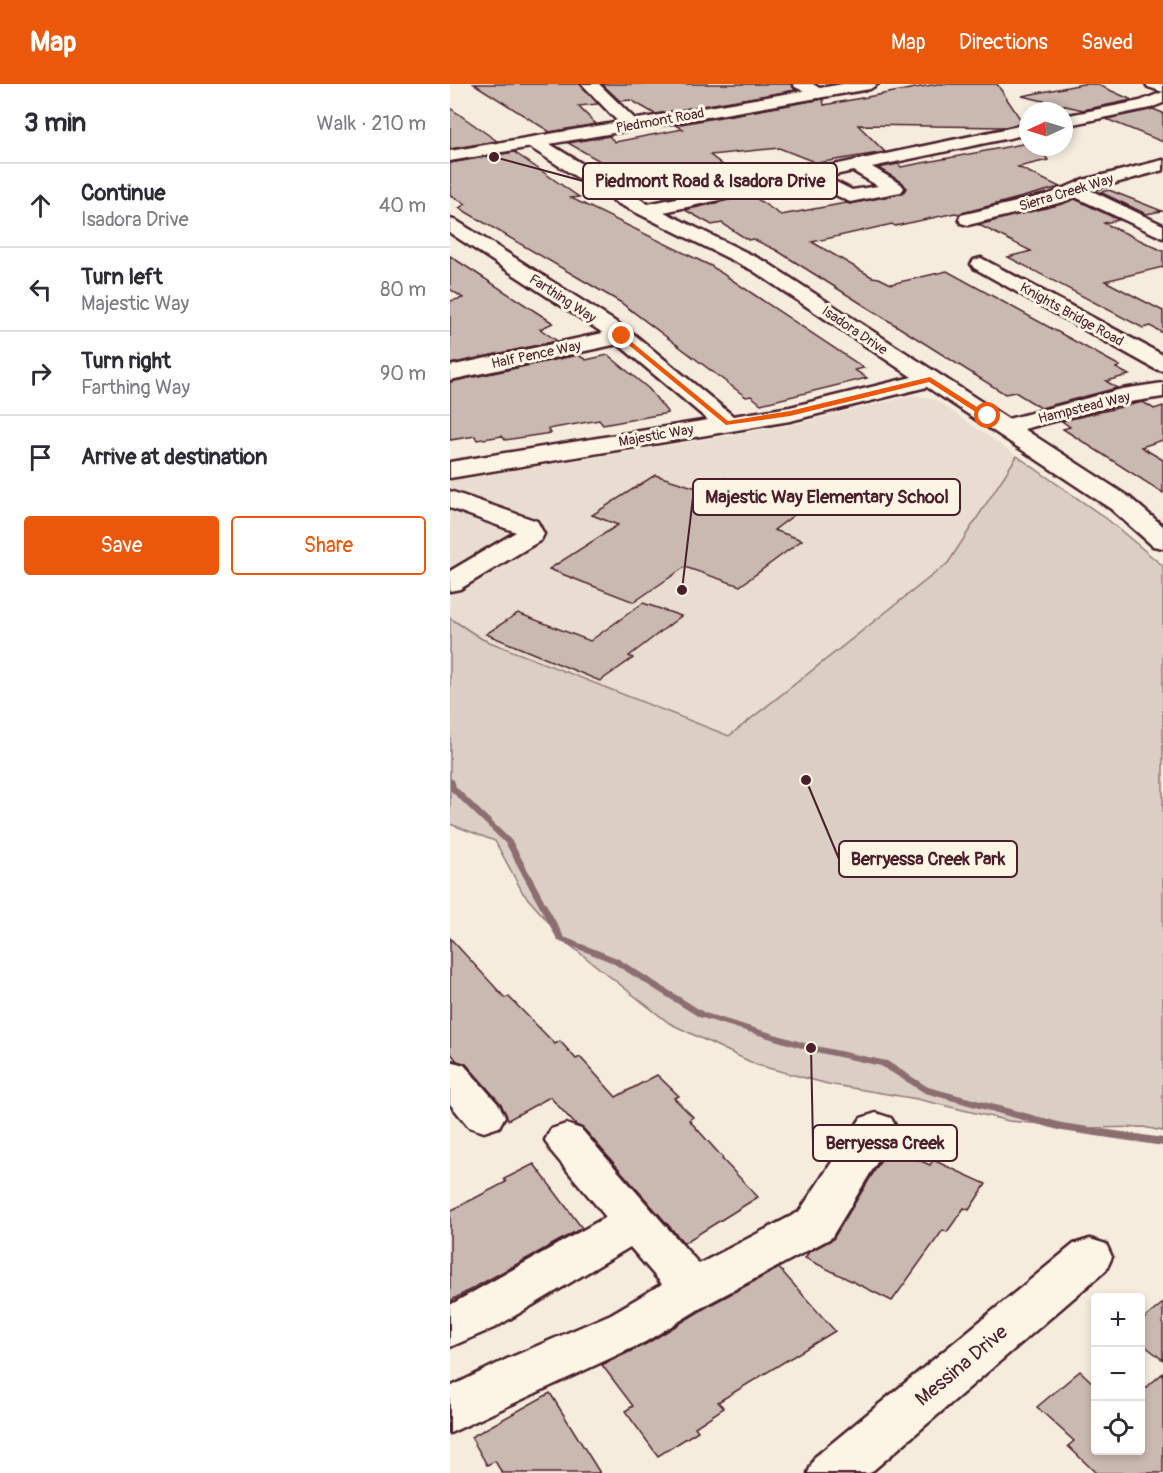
<!DOCTYPE html>
<html lang="en">
<head>
<meta charset="utf-8">
<style>
  body { margin:0; font-family:Pangolin,sans-serif; background:#f7f7f7; color:#2b2b33 }
  .controls { position:absolute; right:18px; bottom:18px; display:grid; overflow:hidden; border-radius:6px; box-shadow:0 3px 9px #0003 }
  .controls button { width:54px; height:54px; display:grid; place-items:center; padding:0; border:0; border-bottom:2px solid #e1e1e2; background:#fff; color:#2b2b33; font:30px sans-serif }
  .compass { position:absolute; left:569px; top:18px; width:54px; height:54px; border-radius:50%; background:#fff; box-shadow:0 3px 9px #0003; rotate:266deg }
  .stop { position:absolute; width:18px; height:18px; margin:-14px; border:4px solid #ea580c; border-radius:50%; background:#fff }
  .stop.end { background:#ea580c; border-color:#fff; box-shadow:0 2px 6px #0008 }
  .list { margin:0; padding:0; list-style:none }
  h2 { display:flex; justify-content:space-between; align-items:center; height:78px; margin:0; padding:0 24px; font-size:26px }
  h2 small { font-size:20px; font-weight:400; color:#7c7c81 }
  .list li { display:grid; grid-template-columns:39px 1fr auto; gap:18px; align-items:center; box-sizing:border-box; height:84px; padding:0 24px; border-top:2px solid #e1e1e2 }
  .list b { display:block; font-size:22px; white-space:nowrap }
  .list p { margin:0; font-size:20px; white-space:nowrap; color:#7c7c81 }
  .list em { font-size:20px; font-style:normal; color:#7c7c81 }
  .actions { display:flex; gap:12px; padding:18px 24px }
  .actions a { flex:1; padding:14px 0; border:2px solid #ea580c; border-radius:6px; text-align:center; font-size:21px; color:#ea580c }
  .actions .main { background:#ea580c; color:#fff }
  .icon { flex:none; width:33px; height:33px; fill:none; stroke:currentColor; stroke-width:2; stroke-linecap:round; stroke-linejoin:round }
  .map { position:relative; flex:none; width:713px; height:1389px; overflow:hidden }
  header { display:flex; align-items:center; gap:36px; box-sizing:border-box; height:84px; padding:0 30px; background:#ea580c; color:#fff }
  header strong { font-size:28px }
  nav { display:flex; gap:33px; margin-inline-start:auto; font-size:21px }
  main { display:flex }
  aside { flex:1; background:#fff }
  .map>svg:first-child { display:block }
</style>
</head>
<body>
<header>
<strong>Map</strong>
<nav><a>Map</a><a>Directions</a><a>Saved</a></nav>
</header>
<main>
<aside>
<h2>3 min<small>Walk · 210 m</small></h2>
<ul class="list">
<li><svg class="icon" aria-label="ahead" viewBox="0 0 24 24"><path d="M12 20V5M6 11l6-6 6 6"/></svg><div><b>Continue</b><p>Isadora Drive</p></div><em>40 m</em></li>
<li><svg class="icon" aria-label="left" viewBox="0 0 24 24"><path d="M17 20v-9H6M10 6l-5 5 5 5"/></svg><div><b>Turn left</b><p>Majestic Way</p></div><em>80 m</em></li>
<li><svg class="icon" aria-label="right" viewBox="0 0 24 24"><path d="M7 20v-9h11M14 6l5 5-5 5"/></svg><div><b>Turn right</b><p>Farthing Way</p></div><em>90 m</em></li>
<li><svg class="icon" aria-label="arrive" viewBox="0 0 24 24"><path d="M6 21V4h12l-3 4 3 4H6"/></svg><div><b>Arrive at destination</b></div></li>
</ul>
<div class="actions"><a class="main">Save</a><a>Share</a></div>
</aside>
<div class="map">
<svg width="713" height="1389" viewBox="0 0 713 1389">
  <rect width="100%" height="100%" fill="#f5ecde"/>
  <filter id="ink" filterUnits="userSpaceOnUse"><feTurbulence type="fractalNoise" baseFrequency=".0167" numOctaves="2"/><feDisplacementMap in="SourceGraphic" scale="12" xChannelSelector="R" yChannelSelector="G"/><feConvolveMatrix kernelMatrix="1 2 1 2 8 2 1 2 1" color-interpolation-filters="sRGB"/></filter>
  <g filter="url(#ink)">
    <path fill="#e8ddd0" d="M464,311L484,315L567,372L498,479L279,652L32,555L0,534V397L337,342Z"/>
    <path fill="#dbcec4" stroke="#927678" stroke-width="1.5" d="M567,372L657,435L713,482V1047L693,1043L637,1044L559,1037L467,1015L378,1000L307,981L219,939L116,858L73,809L45,757L0,740V534L32,555L279,652L498,479Z"/>
    <g fill="none" stroke-linecap="round" stroke-linejoin="round">
      <path fill="#8c6e70" fill-rule="evenodd" d="M0,694L4,696L6,703L62,757L114,853L167,874L255,929L361,961L437,977L478,1003L612,1039L713,1054V1062L612,1047L475,1009L431,982L361,967L249,933L161,878L108,857L56,760L0,706Z"/>
    </g>
    <g fill="#cab9b1" stroke="#4a1f2b" stroke-width="1.5">
      <path d="M24,0H130L148,20L128,22L146,40L100,48Z"/>
      <path d="M152,0H341L346,6L205,30L181,16L170,17Z"/>
      <path d="M487,0H547L573,39L555,43L408,41L435,68L367,79L329,64L260,71L286,91L276,92L285,99L215,114L118,59L159,52L165,58L233,45L225,41L373,15L374,21L390,18Z"/>
      <path d="M633,0H646L682,16L633,26L572,12Z"/>
      <path d="M0,24L47,57L0,65Z"/>
      <path d="M703,25L713,29V58L656,35Z"/>
      <path d="M578,59V63H589L598,76L568,83L610,103L509,130L505,129L445,142L442,140L362,158L422,193L429,194L441,200L497,187L670,282L666,284L679,291L656,297L667,304L591,324L565,308L555,310L326,166L303,155L298,156L272,139L262,141L235,126L301,111L331,131L396,119L400,120L453,109L456,104L453,99L428,84L448,80L451,83Z"/>
      <path d="M64,68L129,113L121,114L261,182L414,284L405,286L417,294L311,320L301,312L296,313L170,218L9,124L16,120L0,111V79Z"/>
      <path d="M659,106L712,127L696,130L650,108Z"/>
      <path d="M625,115L669,136L654,139L713,167V183L655,197L713,227V249L700,242L693,244L558,173L581,167L529,141Z"/>
      <path d="M0,172L103,239L90,245L107,257L0,280V217L13,214L0,205Z"/>
      <path d="M128,271L136,276L158,271L199,305L218,329L153,341L149,336L98,345L101,349L55,356L52,352L27,356L25,352L0,356V298Z"/>
      <path d="M693,318L704,325L713,322V356L691,363L713,376V409L613,345L620,343L612,337Z"/>
      <path d="M205,391L256,407L274,394L360,419L324,446L352,456L290,502L235,483L184,518L99,485L168,441L142,431Z"/>
      <path d="M193,519L231,532L179,572L183,574L150,597L36,550L68,529L140,557Z"/>
      <path d="M0,854L55,914L59,913L105,960L110,957L126,975L130,973L166,1013L207,991L229,1012L224,1014L243,1033L239,1036L273,1074L272,1075L308,1113L234,1159L133,1044L126,1041L100,1013L58,1036L51,1020L16,980L7,977L0,968Z"/>
      <path d="M439,1063L480,1081L483,1076L536,1100L519,1126L514,1124L497,1148L493,1146L442,1217L355,1174L359,1168L383,1155Z"/>
      <path d="M84,1080L132,1144L0,1217V1127L56,1098L54,1095Z"/>
      <path d="M329,1184L385,1247L268,1318L274,1324L245,1343L248,1347L208,1372L175,1327L183,1322L152,1281L196,1260L260,1221Z"/>
      <path d="M713,1219V1276L690,1258V1238Z"/>
      <path d="M630,1287L645,1301V1366H690V1309L713,1289V1389H646L618,1362L624,1357L587,1323Z"/>
      <path d="M100,1309L150,1389H52L45,1377L37,1381L21,1353Z"/>
    </g>
    <g fill="none" stroke-linecap="round" stroke-linejoin="round">
      <defs>
        <g id="minor">
          <path d="M132,0H149L187,37L189,41L187,45H175Z"/>
          <path d="M343,0H363L377,9L369,14L345,3Z"/>
          <path d="M713,8V19L700,24L614,42V32L690,17Z"/>
          <path d="M578,40V50L422,83L451,100L454,104L451,108L445,109L400,118L357,97L214,128L316,178L558,335L672,305L713,299V313L673,319L574,345L679,413L713,442V464L703,462L661,425L477,303L340,337L0,394V378L258,336L168,260L0,296V282L153,249L0,149V135L7,137L180,247L283,332L340,323L462,293L302,186L167,119L78,62L75,58L78,54H90L198,120ZM403,87L428,102L402,106L376,93Z"/>
          <path d="M713,76V86L640,106L713,141V154L625,113L613,118L518,141L511,139L509,135L511,131L600,110L633,96Z"/>
          <path d="M531,174L713,271V287L705,285L524,184L521,180L524,176Z"/>
          <path d="M0,407L87,437L94,450L91,456L10,505L0,507V487L66,448L0,424Z"/>
          <path d="M0,977L14,981L49,1021L55,1032L49,1043L34,1048L19,1043L0,1020Z"/>
          <path d="M426,1029L441,1034L447,1045L381,1154L259,1219L195,1258L0,1349V1303L57,1275L161,1230L212,1200L180,1163L46,1243L0,1263V1221L156,1133L101,1067L95,1056L101,1045L116,1040L131,1045L249,1180L349,1128L411,1034Z"/>
          <path d="M640,1155L656,1160L662,1173L656,1186L420,1389H358L365,1373L624,1160Z"/>
        </g>
        <g id="major">
          <path d="M393,0H428L420,5L0,77V67Z"/>
          <path d="M696,0H713V8L698,3Z"/>
        </g>
      </defs>
      <use href="#minor" stroke="#4a1f2b" stroke-width="5"/>
      <use href="#major" stroke="#4a1f2b" stroke-width="5"/>
      <use href="#minor" fill="#fcf5e5" fill-rule="evenodd"/>
      <use href="#major" fill="#fcf5e5" fill-rule="evenodd"/>
    </g>
  </g>
  <path fill="#ea580c" d="M172,250L278,337L340,327L480,293L541,332L535,334L479,298L340,332L276,341L169,253Z"/>
  <g text-anchor="middle" stroke-width="6" stroke-linejoin="round" paint-order="stroke">
    <g font-size="14" fill="#4a1f2b" stroke="#fcf5e5">
      <text transform="translate(210 36) rotate(-10)" y="5">Piedmont Road</text>
      <text transform="translate(616 108) rotate(-17)" y="5">Sierra Creek Way</text>
      <text transform="translate(113 214) rotate(33)" y="5">Farthing Way</text>
      <text transform="translate(622 230) rotate(29)" y="5">Knights Bridge Road</text>
      <text transform="translate(405 246) rotate(34)" y="5">Isadora Drive</text>
      <text transform="translate(86 270) rotate(-12)" y="5">Half Pence Way</text>
      <text transform="translate(634 323) rotate(-14)" y="5">Hampstead Way</text>
      <text transform="translate(206 351) rotate(-10)" y="5">Majestic Way</text>
    </g>
    <g font-size="20" fill="#4a1f2b" stroke="#fcf5e5">
      <text transform="translate(511 1281) rotate(-40)" y="7">Messina Drive</text>
    </g>
  </g>
  <path fill="none" stroke="#4a1f2b" stroke-width="2" d="M44 73L133 97M232 506L243 413M356 696L389 775M361 964L363 1059"/>
  <g fill="#4a1f2b" stroke="#fcf5e5" stroke-width="2">
    <circle cx="44" cy="73" r="6"/>
    <circle cx="232" cy="506" r="6"/>
    <circle cx="356" cy="696" r="6"/>
    <circle cx="361" cy="964" r="6"/>
  </g>
  <g fill="#fcf5e5" stroke="#4a1f2b" stroke-width="2">
    <rect x="133" y="79" width="254" height="36" rx="6"/>
    <rect x="243" y="395" width="267" height="36" rx="6"/>
    <rect x="389" y="757" width="178" height="36" rx="6"/>
    <rect x="363" y="1041" width="144" height="36" rx="6"/>
  </g>
  <g font-size="18" text-anchor="middle" font-weight="bold" fill="#4a1f2b">
    <text x="260" y="103">Piedmont Road &amp; Isadora Drive</text>
    <text x="377" y="419">Majestic Way Elementary School</text>
    <text x="478" y="781">Berryessa Creek Park</text>
    <text x="435" y="1065">Berryessa Creek</text>
  </g>
</svg>
<div class="controls">
<button>+</button>
<button>−</button>
<button><svg class="icon" aria-label="locate" viewBox="0 0 24 24"><circle cx="12" cy="12" r="6"/><path d="M12 2v4M12 18v4M2 12h4M18 12h4"/></svg></button>
</div>
<svg class="compass" viewBox="-18 -18 36 36"><path d="M0-13l5 13h-10z" fill="#e53935"/><path d="M0 13l5-13h-10z" fill="#7c7c81"/></svg>
<div class="stop" style="left:538px;top:332px"></div>
<div class="stop end" style="left:172px;top:252px"></div>
</div>
</main>
</body>
</html>
